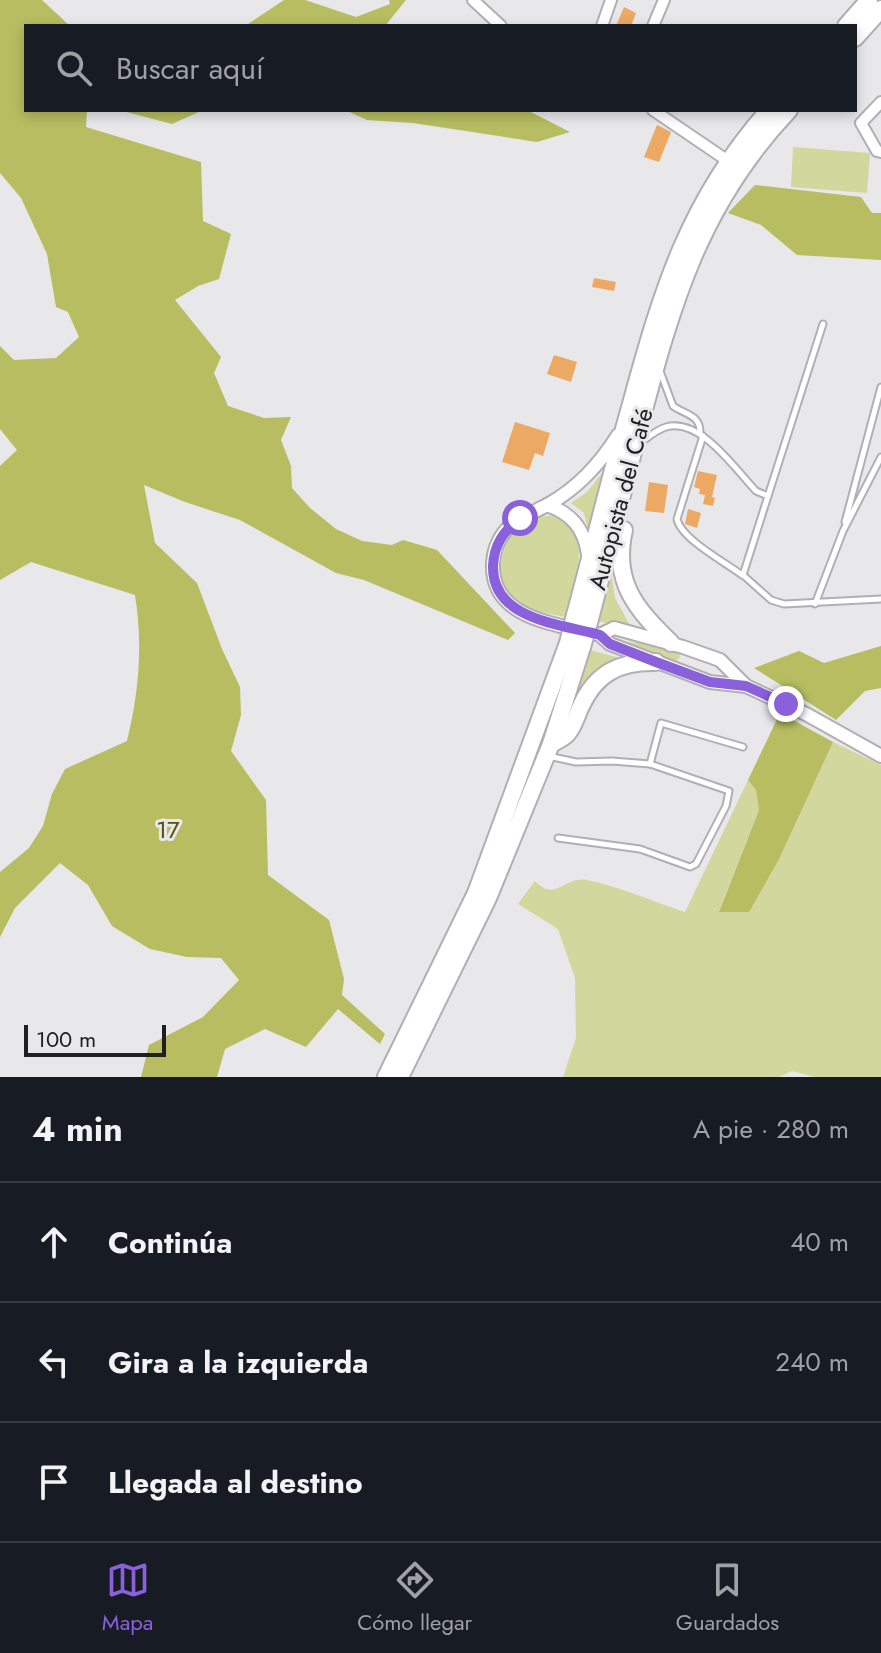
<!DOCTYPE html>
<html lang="es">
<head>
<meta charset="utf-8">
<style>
  body { margin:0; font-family:Jost,sans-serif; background:#20242c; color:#f1f3f6 }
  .scale { position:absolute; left:24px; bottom:20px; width:142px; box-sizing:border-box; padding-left:8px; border:4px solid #212021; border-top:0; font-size:22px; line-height:28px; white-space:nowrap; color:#212021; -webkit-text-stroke:6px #e8e7ea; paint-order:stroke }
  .stop { position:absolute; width:24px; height:24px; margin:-18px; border:6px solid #8a60db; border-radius:50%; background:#fff }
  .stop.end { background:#8a60db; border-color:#fff; box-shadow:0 2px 8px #0008 }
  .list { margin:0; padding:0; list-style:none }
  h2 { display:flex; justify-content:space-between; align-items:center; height:104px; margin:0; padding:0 32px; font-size:34px }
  h2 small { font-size:26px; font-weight:400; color:#9ea1a6 }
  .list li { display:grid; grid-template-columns:52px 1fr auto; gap:24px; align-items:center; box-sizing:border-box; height:120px; padding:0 32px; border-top:2px solid #363941 }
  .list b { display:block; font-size:30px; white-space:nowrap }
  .list em { font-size:26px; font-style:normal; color:#9ea1a6 }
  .icon { flex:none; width:44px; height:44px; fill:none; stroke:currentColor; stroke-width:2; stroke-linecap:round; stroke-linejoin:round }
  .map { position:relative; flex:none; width:881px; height:1077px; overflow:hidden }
  .search { position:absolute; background:#171b24; box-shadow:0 4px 12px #0003; left:24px; right:24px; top:24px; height:88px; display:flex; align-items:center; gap:20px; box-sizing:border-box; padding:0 28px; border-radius:0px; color:#9ea1a6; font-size:30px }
  .sheet { height:464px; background:#171b24 }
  nav { display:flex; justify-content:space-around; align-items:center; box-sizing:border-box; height:112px; border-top:2px solid #363941; background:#171b24; font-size:22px; color:#9ea1a6 }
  nav a { display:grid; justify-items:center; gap:4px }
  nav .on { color:#8a60db }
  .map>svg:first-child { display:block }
</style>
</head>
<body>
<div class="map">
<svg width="881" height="1077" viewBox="0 0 881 1077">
  <rect width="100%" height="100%" fill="#e8e7ea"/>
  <g fill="#d2d79d">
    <path d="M793,147L870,153L867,193L791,187Z"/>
    <path d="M604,471L588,530L584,513L571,503L587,492Z"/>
    <path d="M555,515C598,528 572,588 564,617C550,613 528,611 516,604C491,589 500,542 519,526C529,517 543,516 555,515Z"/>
    <path d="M611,571L615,598L632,629L598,621Z"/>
    <path d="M619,641L677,647L680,657L675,663Z"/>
    <path d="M590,650L620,658L602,666L577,693Z"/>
    <path d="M833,742L881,765V1077H814L792,1071L779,1077H563L576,1038L575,978L558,929L518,904L535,881C555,903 564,876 587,880C618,886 654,902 685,912L748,780L756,790L759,810L719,911L807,797Z"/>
  </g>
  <g fill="#b7bd60">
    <path d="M0,0H42L70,26H26V110H87L86,127L201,162L203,221L231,234L219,279L198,286L175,300L221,357L214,373L228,406L264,418L291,417L281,440L291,466L292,488L310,508L336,529L362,541L392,545L403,540L437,550L515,633L508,640L364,580L336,573L240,520L185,502L144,485L155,543L197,583L222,649L240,687L241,715L231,751L266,800L268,875L329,920L344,979L342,995L385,1034L380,1044L338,1009L306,1047L265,1029L225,1049L217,1077H141L149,1045L203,1017L239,980L221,958L187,957L150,949L112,926L88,885L60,863L15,908L0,937V872L29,848L43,826L52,794L65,769L127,741C139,692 143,645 135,595L31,562L0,580V466L17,450L0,429V346L14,360L56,358L79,337L68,312L56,307L47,254L21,198L0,173Z"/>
    <path d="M284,0H305L356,17L390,4L389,0H406L385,26H245Z"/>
    <path d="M119,110H203L172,124Z"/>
    <path d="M345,110H527L570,132L537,142L413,123L367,120Z"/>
    <path d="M755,185L861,197L872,213H881V260L797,255L761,225L728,213Z"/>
    <path d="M881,646V688L865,691L836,720L754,668L799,651L824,663Z"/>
    <path d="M780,713L833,742L779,859L749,912H719L759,810L756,790L748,780Z"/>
  </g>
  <g fill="#eca963">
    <path d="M624,7L636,13L631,26H616Z"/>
    <path d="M657,125L671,132L659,162L644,157Z"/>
    <path d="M594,278L616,282L614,291L592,287Z"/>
    <path d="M554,355L577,362L571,382L547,374Z"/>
    <path d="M515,422L550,433L543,456L535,453L529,470L502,462Z"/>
    <path d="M698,471L717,475L712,497L715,498L713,506L703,504L705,495L699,494L700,489L694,487Z"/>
    <path d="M649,482L668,485L664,513L645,511Z"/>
    <path d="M688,509L701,513L697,528L685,524Z"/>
  </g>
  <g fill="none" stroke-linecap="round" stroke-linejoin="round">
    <defs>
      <g id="service">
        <path d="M660,371L673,406C686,415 700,415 700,432"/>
        <path d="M703,436L677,519C681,539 725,562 742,575"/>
        <path d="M639,444C647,438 656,430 666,427C700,417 735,469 756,491L768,496L823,324"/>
        <path d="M768,496L743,575L771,600L784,604L881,599"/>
        <path d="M845,522L881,387"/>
        <path d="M815,604L843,531L881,457"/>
        <path d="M548,756L576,762L612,761L650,764L729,791L726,806L696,864L690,867L640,849L558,838"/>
        <path d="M650,764L661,723L743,747"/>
      </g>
      <g id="minor">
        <path d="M473,0L501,26"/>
        <path d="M602,26L611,0"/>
        <path d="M653,26L664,0"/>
        <path d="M881,102L861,123L877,151L881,152"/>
        <path d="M653,110L728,161"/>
      </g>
      <g id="tertiary">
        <path d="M618,435C600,464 579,487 549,504C536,511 523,516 511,525C500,535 494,549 493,563C490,620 559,624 600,635L610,644L710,682L746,686"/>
        <path d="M547,505C571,513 584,528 588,554"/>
        <path d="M600,635L614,628L683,647L720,660L746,686L806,714L881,756"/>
      </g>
      <g id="trunk">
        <path d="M846,26L869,0"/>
        <path d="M855,38L881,9"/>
        <path d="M624,530C612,582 636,609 671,643"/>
        <path d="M575,615C594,545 611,474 631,404C662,290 689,200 769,110"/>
        <path d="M590,619C607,555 623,490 640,425C672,303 700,204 789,110"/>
        <path d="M551,744C556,741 564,738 567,734C574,727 577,714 581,706C596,673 620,661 656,662"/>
        <path d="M386,1077L476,893L568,643"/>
        <path d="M400,1077L488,898L551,744L582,647"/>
      </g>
    </defs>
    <use href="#service" stroke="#b0afb2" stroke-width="9"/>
    <use href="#minor" stroke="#b0afb2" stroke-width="14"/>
    <use href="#tertiary" stroke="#b0afb2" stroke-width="16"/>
    <use href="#trunk" stroke="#b0afb2" stroke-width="20"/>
    <use href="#service" stroke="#fff" stroke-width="5"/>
    <use href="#minor" stroke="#fff" stroke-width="10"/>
    <use href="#tertiary" stroke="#fff" stroke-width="12"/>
    <use href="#trunk" stroke="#fff" stroke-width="16"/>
    <defs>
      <g id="trunk-bridge">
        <path d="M568,643L575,615"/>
        <path d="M582,647L590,619"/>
      </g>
    </defs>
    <use href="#trunk-bridge" stroke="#b0afb2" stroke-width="20" stroke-linecap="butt"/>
    <use href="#trunk-bridge" stroke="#fff" stroke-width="16"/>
  </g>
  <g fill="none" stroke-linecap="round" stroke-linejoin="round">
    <path stroke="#8a60db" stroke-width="10" d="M520,518C504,531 494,544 493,566C492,620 561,624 600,635L610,644L656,662L710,682L746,686L786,704"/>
  </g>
  <g text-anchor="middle" stroke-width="6" stroke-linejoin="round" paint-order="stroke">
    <g font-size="24" fill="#212021" stroke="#e8e7ea">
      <text transform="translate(621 499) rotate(-75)" y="8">Autopista del Café</text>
    </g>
    <g font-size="24" fill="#52550f" stroke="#e8e7ea">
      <text x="168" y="838">17</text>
    </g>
  </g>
</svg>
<div class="scale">100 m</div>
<div class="stop" style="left:520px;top:518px"></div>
<div class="stop end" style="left:786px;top:704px"></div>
<div class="search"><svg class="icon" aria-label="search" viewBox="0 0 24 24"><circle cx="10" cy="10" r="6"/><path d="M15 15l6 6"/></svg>Buscar aquí</div>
</div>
<section class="sheet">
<h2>4 min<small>A pie · 280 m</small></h2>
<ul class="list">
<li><svg class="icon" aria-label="ahead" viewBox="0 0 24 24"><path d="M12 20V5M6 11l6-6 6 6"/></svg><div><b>Continúa</b></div><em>40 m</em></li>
<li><svg class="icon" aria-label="left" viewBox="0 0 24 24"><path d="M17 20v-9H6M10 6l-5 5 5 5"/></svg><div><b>Gira a la izquierda</b></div><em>240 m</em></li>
<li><svg class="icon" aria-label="arrive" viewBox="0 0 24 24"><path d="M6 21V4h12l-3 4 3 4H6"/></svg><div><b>Llegada al destino</b></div></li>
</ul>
</section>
<nav>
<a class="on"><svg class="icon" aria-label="map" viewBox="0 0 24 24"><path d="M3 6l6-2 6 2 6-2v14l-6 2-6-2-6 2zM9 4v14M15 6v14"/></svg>Mapa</a>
<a><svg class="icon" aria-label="directions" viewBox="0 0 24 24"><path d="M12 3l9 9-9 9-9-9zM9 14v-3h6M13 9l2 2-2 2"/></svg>Cómo llegar</a>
<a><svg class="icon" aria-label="saved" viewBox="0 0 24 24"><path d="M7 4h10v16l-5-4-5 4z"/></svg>Guardados</a>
</nav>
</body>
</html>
